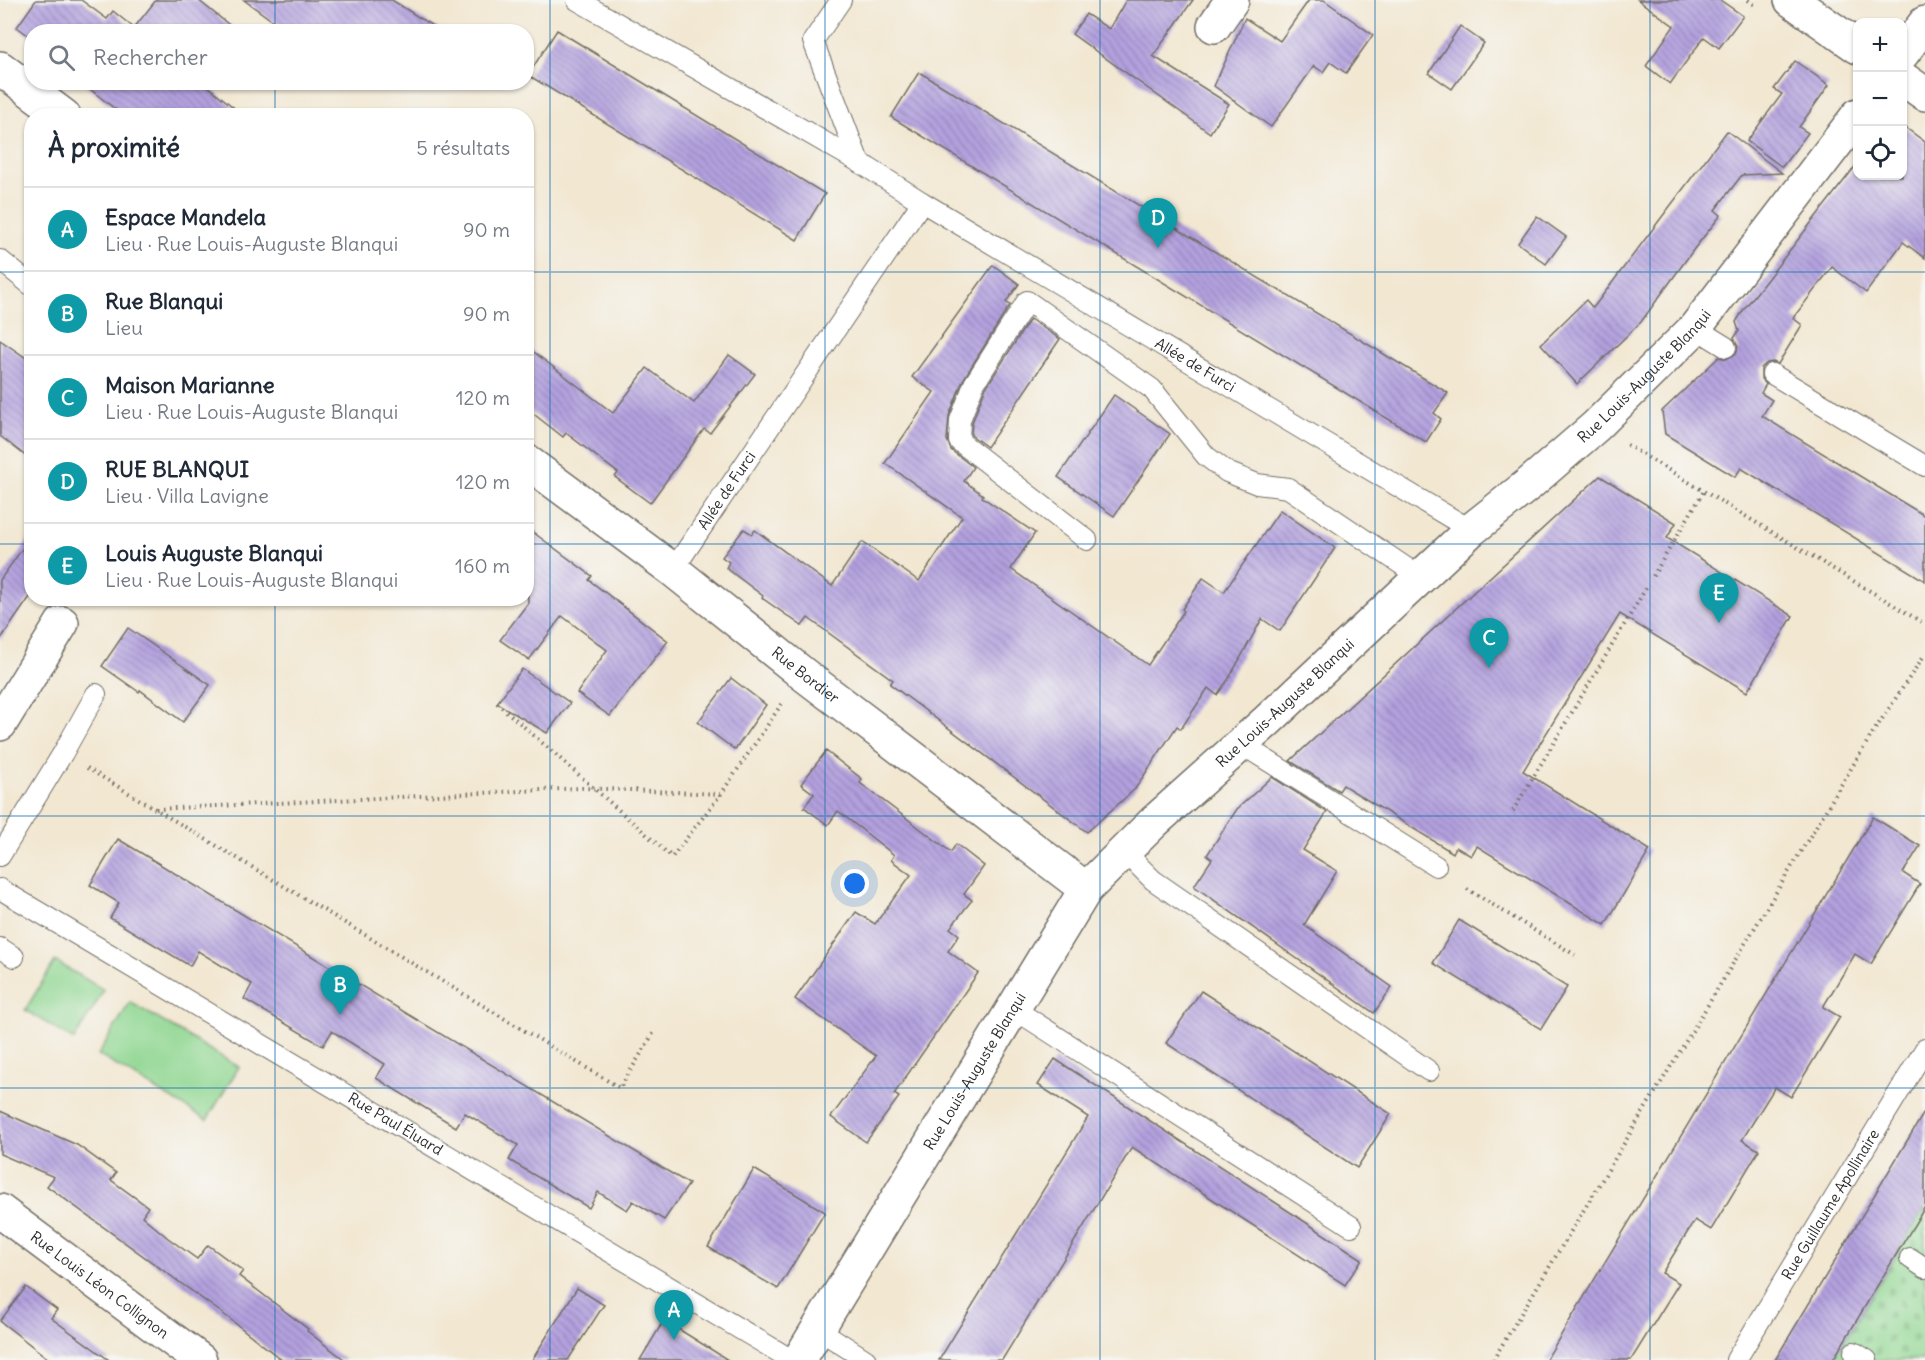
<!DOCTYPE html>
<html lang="fr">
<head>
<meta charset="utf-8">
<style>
  body { margin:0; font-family:Delius,sans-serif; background:#f6f6f7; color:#1f2937 }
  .controls { position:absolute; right:18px; top:18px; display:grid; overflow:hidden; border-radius:12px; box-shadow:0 2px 4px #0004 }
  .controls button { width:54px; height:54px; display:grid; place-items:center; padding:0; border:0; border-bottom:2px solid #e0e1e3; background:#fff; color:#1f2937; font:30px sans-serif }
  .you { position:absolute; left:855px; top:884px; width:21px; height:21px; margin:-15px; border:4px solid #fff; border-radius:50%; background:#1a73e8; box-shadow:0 0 0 9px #1a73e833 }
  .badge { display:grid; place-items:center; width:39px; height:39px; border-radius:50%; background:#1a73e8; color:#fff; font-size:20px; font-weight:700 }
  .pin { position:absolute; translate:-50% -50px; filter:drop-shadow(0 2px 3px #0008) }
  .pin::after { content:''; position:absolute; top:32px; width:21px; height:18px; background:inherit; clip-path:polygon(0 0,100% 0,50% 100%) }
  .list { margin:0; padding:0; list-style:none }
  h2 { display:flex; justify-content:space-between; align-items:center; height:78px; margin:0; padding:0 24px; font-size:26px }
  h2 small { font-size:20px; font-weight:400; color:#747a83 }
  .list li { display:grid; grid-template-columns:39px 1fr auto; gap:18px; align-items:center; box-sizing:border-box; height:84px; padding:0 24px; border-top:2px solid #e0e1e3 }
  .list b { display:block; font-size:22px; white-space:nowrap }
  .list p { margin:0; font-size:20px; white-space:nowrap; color:#747a83 }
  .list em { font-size:20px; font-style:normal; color:#747a83 }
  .icon { flex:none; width:33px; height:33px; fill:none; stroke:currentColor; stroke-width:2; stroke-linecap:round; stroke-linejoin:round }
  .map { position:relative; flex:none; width:1925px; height:1360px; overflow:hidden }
  .search { position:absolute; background:#fff; box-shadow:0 2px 4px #0004; left:24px; top:24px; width:510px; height:66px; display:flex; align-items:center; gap:15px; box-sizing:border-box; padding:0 21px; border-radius:24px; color:#747a83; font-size:22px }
  .panel { position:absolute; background:#fff; box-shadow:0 2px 4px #0004; left:24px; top:108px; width:510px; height:498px; border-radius:24px }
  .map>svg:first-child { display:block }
</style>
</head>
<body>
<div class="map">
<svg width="1925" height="1360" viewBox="0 0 1925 1360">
  <defs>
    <pattern id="cemetery-stones" width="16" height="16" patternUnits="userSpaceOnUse" patternTransform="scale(1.5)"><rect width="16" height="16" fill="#90d792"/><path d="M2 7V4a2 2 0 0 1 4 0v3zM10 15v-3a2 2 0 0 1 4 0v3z" fill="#7cb97e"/></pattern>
    <pattern id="building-back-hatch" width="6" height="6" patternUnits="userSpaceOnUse" patternTransform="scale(1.5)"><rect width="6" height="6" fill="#b3a1df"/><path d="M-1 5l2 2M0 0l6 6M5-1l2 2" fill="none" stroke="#9283b5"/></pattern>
  </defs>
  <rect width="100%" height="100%" fill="#f6f6f2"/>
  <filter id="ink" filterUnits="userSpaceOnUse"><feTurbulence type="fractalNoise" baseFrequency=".0167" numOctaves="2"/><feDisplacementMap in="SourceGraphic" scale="12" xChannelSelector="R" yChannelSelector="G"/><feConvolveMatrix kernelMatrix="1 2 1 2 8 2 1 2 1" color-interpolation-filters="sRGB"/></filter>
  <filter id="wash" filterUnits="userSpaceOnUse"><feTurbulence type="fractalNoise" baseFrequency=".008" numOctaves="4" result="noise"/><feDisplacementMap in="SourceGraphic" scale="24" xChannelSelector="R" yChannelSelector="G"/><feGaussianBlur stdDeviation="1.35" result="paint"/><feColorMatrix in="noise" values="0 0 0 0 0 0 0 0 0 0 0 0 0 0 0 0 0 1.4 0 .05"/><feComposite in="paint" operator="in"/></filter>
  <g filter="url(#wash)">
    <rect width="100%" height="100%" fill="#f2e7d1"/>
    <path fill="url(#cemetery-stones)" stroke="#5e815e" stroke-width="1.5" d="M1925,1207V1360H1833Z"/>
    <g fill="#90d792" stroke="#5e815e" stroke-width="1.5">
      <path d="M55,961L104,990L74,1040L25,1010Z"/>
      <path d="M130,1002L239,1067L207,1120L98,1055Z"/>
    </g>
    <g id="blocks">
      <g fill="url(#building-back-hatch)">
        <path d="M36,0H81L107,19L113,11L134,28L156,0H198L238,32H32V38L17,27Z"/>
        <path d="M244,0H392L442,32H288Z"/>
        <path d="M1126,0H1193L1153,56L1229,104L1210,133L1072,34L1086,14L1109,29Z"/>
        <path d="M1309,0H1324L1373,35L1346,73L1330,62L1323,72L1314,66L1271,127L1214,86L1245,18L1280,41Z"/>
        <path d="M1638,0H1720L1743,16L1719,48L1704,37L1670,84L1646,66L1674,26Z"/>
        <path d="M1460,26L1484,43L1452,89L1429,73Z"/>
        <path d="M557,30L825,194L797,240L528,75Z"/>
        <path d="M1795,61L1829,85L1799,127L1808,133L1782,167L1747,141L1782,94L1774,89Z"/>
        <path d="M919,72L1448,393L1434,413L1441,419L1426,442L891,117Z"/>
        <path d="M81,82H203L244,116H124Z"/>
        <path d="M1902,125L1925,142V258L1903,242L1866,293L1832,267L1793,318L1802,325L1778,364L1773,362L1767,363L1761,368V379L1766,384L1761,393L1772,400L1762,416L1925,516V581L1741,468L1735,477L1665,434L1662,411L1719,357L1726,359L1736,354L1738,347L1734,338L1739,331L1736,322L1744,309L1857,164V176H1902Z"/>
        <path d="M1727,131L1782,173L1742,175L1715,210L1721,215L1694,249L1641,322L1577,384L1541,344L1586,300L1593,308Z"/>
        <path d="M1537,216L1566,237L1546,264L1518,243Z"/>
        <path d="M993,265L1019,284L1006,302L1010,305L963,380L949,416L947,440L951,450L973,467L964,481L983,495L982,497L1035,533L1011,569L1148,665L1184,611L1182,609L1203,578L1224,592L1280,510L1335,548L1280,631L1262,619L1228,680L1217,695L1208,688L1181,729L1177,726L1135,789L1087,832L890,684L893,680L808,618L802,626L762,598L763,596L726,568L729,562L722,557L744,529L752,534L755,530L832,586L862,542L919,581L962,517L885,463L934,392L912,377Z"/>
        <path d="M1030,319L1060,339L987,447L971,435L972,423L985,389Z"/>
        <path d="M0,340L32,362V461L0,436Z"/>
        <path d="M526,346L613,413L647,368L694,403L729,355L755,374L710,433L704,429L650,503L615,477L618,473L566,433L563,437L526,408Z"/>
        <path d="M1114,395L1170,434L1114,516L1058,477Z"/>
        <path d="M1600,476L1676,523L1667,538L1793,616L1747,692L1620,614L1523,771L1650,850L1605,925L1477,846L1471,856L1456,847L1453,853L1343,785L1339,791L1290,761Z"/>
        <path d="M526,527L592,576L589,580L668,641L610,716L577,693L607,650L562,616L529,660L500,640L528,603Z"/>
        <path d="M32,535V594L0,640V580Z"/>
        <path d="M128,628L210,685L183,722L140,690L139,692L102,666Z"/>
        <path d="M522,669L570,703L547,733L497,703Z"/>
        <path d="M731,678L766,705L735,750L698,722Z"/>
        <path d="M826,751L862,779L860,783L951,852L956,844L984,866L964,894L972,900L950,928L959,935L948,951L978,973L894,1094L899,1097L866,1142L831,1117L876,1056L795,999L856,912L875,924L911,875L891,860L894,855L838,811L828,825L804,807L814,794L801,784Z"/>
        <path d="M1272,777L1327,812L1303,850L1337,871L1304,925L1392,987L1374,1013L1194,886L1212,859L1207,855L1237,809Z"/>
        <path d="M1873,817L1920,846L1903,873L1920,884L1871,964L1855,954L1823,1007L1840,1017L1791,1097L1775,1087L1742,1140L1759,1150L1711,1230L1695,1220L1662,1273L1679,1283L1631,1360H1546Z"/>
        <path d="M118,839L689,1184L664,1220L633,1201L627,1210L598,1192L589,1208L509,1160L518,1145L465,1113L456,1127L376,1078L385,1064L332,1031L323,1046L244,999L252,984L198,951L190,966L110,918L119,903L90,885Z"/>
        <path d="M1459,920L1567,987L1541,1029L1433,963Z"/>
        <path d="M1201,991L1391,1114L1357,1168L1166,1043Z"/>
        <path d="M1055,1059L1362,1259L1345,1285L1132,1147L1002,1360H939L1088,1117L1038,1085Z"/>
        <path d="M0,1111L77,1145L116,1173L111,1180L148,1207L142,1216L168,1238L197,1259L208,1245L243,1271L239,1276L308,1329L307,1331L345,1360H282L226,1316L47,1186L54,1177L0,1154Z"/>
        <path d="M1925,1111V1207L1876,1288L1833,1360H1775Z"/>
        <path d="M754,1169L825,1212L778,1289L708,1247Z"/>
        <path d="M26,1287L57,1310L51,1318L109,1360H50L0,1321Z"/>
        <path d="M577,1288L604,1305L568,1360H532Z"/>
        <path d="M664,1320L728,1360H640Z"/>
      </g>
    </g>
  </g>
  <g filter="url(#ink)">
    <use href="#blocks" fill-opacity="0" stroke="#716d65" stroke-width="1.5"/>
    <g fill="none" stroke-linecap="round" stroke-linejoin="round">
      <defs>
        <g id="lane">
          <path id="s1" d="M577,0L859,162L922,202L1471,530"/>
          <path d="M841,0L813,41L859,162"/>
          <path d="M0,260L32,286"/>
          <path d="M1695,328L1726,347"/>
          <path d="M1772,374L1925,466"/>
          <path d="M1087,540L959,441L960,420L974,384L1027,301L1152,389L1206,456L1227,472L1257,484L1288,488L1420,577"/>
          <path id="s2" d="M673,570L922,202"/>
          <path d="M1241,744L1436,866"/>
          <path d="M1124,851L1153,880L1429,1071"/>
          <path d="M0,856L63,753L96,694"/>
          <path id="s3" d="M0,889L792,1360"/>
          <path d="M0,948L14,957"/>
          <path d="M1014,1009L1351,1226"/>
          <path d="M1910,1258L1925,1268"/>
          <path d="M818,1329L866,1360"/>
          <path d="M1854,1352L1867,1360"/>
          <path id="s4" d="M1736,1360L1925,1049"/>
        </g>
        <g id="street">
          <path d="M1214,26L1232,0"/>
          <path d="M0,68L64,116"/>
          <path id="s5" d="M526,461L673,570L803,674L1086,889"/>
          <path d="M0,724L62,623"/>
          <path id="s6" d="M0,1211L200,1360"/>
        </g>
        <g id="secondary">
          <path d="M1791,0L1858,47"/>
          <path d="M1902,54L1925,23"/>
          <path d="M1902,78L1925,94"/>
          <path id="s7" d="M799,1360L1086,889L1154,822L1267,721L1471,530L1529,484L1596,426L1695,328L1858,115"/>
        </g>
      </defs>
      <use href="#lane" stroke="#716d65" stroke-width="22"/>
      <use href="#street" stroke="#716d65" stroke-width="36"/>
      <use href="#secondary" stroke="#716d65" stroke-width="36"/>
      <g stroke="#716d65" stroke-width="4" stroke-dasharray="1.5 4.5" stroke-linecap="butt">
        <path d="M1748,0L1755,5"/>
        <path d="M1627,445L1925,624"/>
        <path d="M1653,576L1704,491"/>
        <path d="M497,703L672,857L721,794L783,702"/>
        <path d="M87,768L620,1088L654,1032"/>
        <path d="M156,809L582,788L721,794"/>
        <path d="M1513,811L1648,585"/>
        <path d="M1467,889L1575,955"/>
        <path d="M1493,1360L1872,734L1925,654"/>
      </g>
      <use href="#lane" stroke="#fff" stroke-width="20"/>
      <use href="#street" stroke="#fff" stroke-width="33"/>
      <use href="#secondary" stroke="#fff" stroke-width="33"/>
    </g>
  </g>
  <path fill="none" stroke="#1f6fb2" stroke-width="1.5" stroke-opacity="0.55" d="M275,0V32M550,0V1360M825,0V1360M1100,0V1360M1375,0V1360M1650,0V1360M275,82V116M0,272H32M526,272H1925M0,544H32M526,544H1925M275,598V1360M0,816H1925M0,1088H1925"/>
  <g text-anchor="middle" stroke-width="5" stroke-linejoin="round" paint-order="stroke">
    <g font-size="15" fill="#2b2b2b" stroke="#f6f6f2">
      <text dy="5" stroke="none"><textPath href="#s1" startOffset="718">Allée de Furci</textPath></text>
      <text dy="5" stroke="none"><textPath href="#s7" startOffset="1310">Rue Louis-Auguste Blanqui</textPath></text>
      <text dy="5" stroke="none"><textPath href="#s2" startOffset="96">Allée de Furci</textPath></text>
      <text dy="5" stroke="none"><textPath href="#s5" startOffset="352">Rue Bordier</textPath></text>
      <text dy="5" stroke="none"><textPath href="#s7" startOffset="824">Rue Louis-Auguste Blanqui</textPath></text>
      <text dy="5" stroke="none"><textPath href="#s7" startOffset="338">Rue Louis-Auguste Blanqui</textPath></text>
      <text dy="5" stroke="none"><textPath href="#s3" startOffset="460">Rue Paul Éluard</textPath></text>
      <text dy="5" stroke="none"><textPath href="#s4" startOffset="182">Rue Guillaume Apollinaire</textPath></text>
      <text dy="5" stroke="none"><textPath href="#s6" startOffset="124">Rue Louis Léon Collignon</textPath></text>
    </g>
  </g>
</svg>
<div class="controls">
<button>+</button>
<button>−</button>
<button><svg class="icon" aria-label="locate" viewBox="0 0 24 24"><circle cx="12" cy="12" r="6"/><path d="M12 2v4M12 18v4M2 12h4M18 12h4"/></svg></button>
</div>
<div class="you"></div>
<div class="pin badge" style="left:674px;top:1340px;background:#0f9aa8">A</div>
<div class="pin badge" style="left:340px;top:1015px;background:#0f9aa8">B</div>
<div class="pin badge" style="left:1489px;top:668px;background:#0f9aa8">C</div>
<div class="pin badge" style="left:1158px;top:248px;background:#0f9aa8">D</div>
<div class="pin badge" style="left:1719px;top:623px;background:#0f9aa8">E</div>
<div class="search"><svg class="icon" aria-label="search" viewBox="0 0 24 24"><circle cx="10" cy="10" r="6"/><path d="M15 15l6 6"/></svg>Rechercher</div>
<section class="panel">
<h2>À proximité<small>5 résultats</small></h2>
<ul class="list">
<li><span class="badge" style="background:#0f9aa8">A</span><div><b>Espace Mandela</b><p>Lieu · Rue Louis-Auguste Blanqui</p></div><em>90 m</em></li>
<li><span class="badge" style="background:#0f9aa8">B</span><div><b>Rue Blanqui</b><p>Lieu</p></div><em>90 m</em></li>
<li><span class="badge" style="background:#0f9aa8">C</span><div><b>Maison Marianne</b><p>Lieu · Rue Louis-Auguste Blanqui</p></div><em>120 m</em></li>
<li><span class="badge" style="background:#0f9aa8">D</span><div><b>RUE BLANQUI</b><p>Lieu · Villa Lavigne</p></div><em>120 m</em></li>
<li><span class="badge" style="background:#0f9aa8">E</span><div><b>Louis Auguste Blanqui</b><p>Lieu · Rue Louis-Auguste Blanqui</p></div><em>160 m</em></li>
</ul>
</section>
</div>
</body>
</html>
